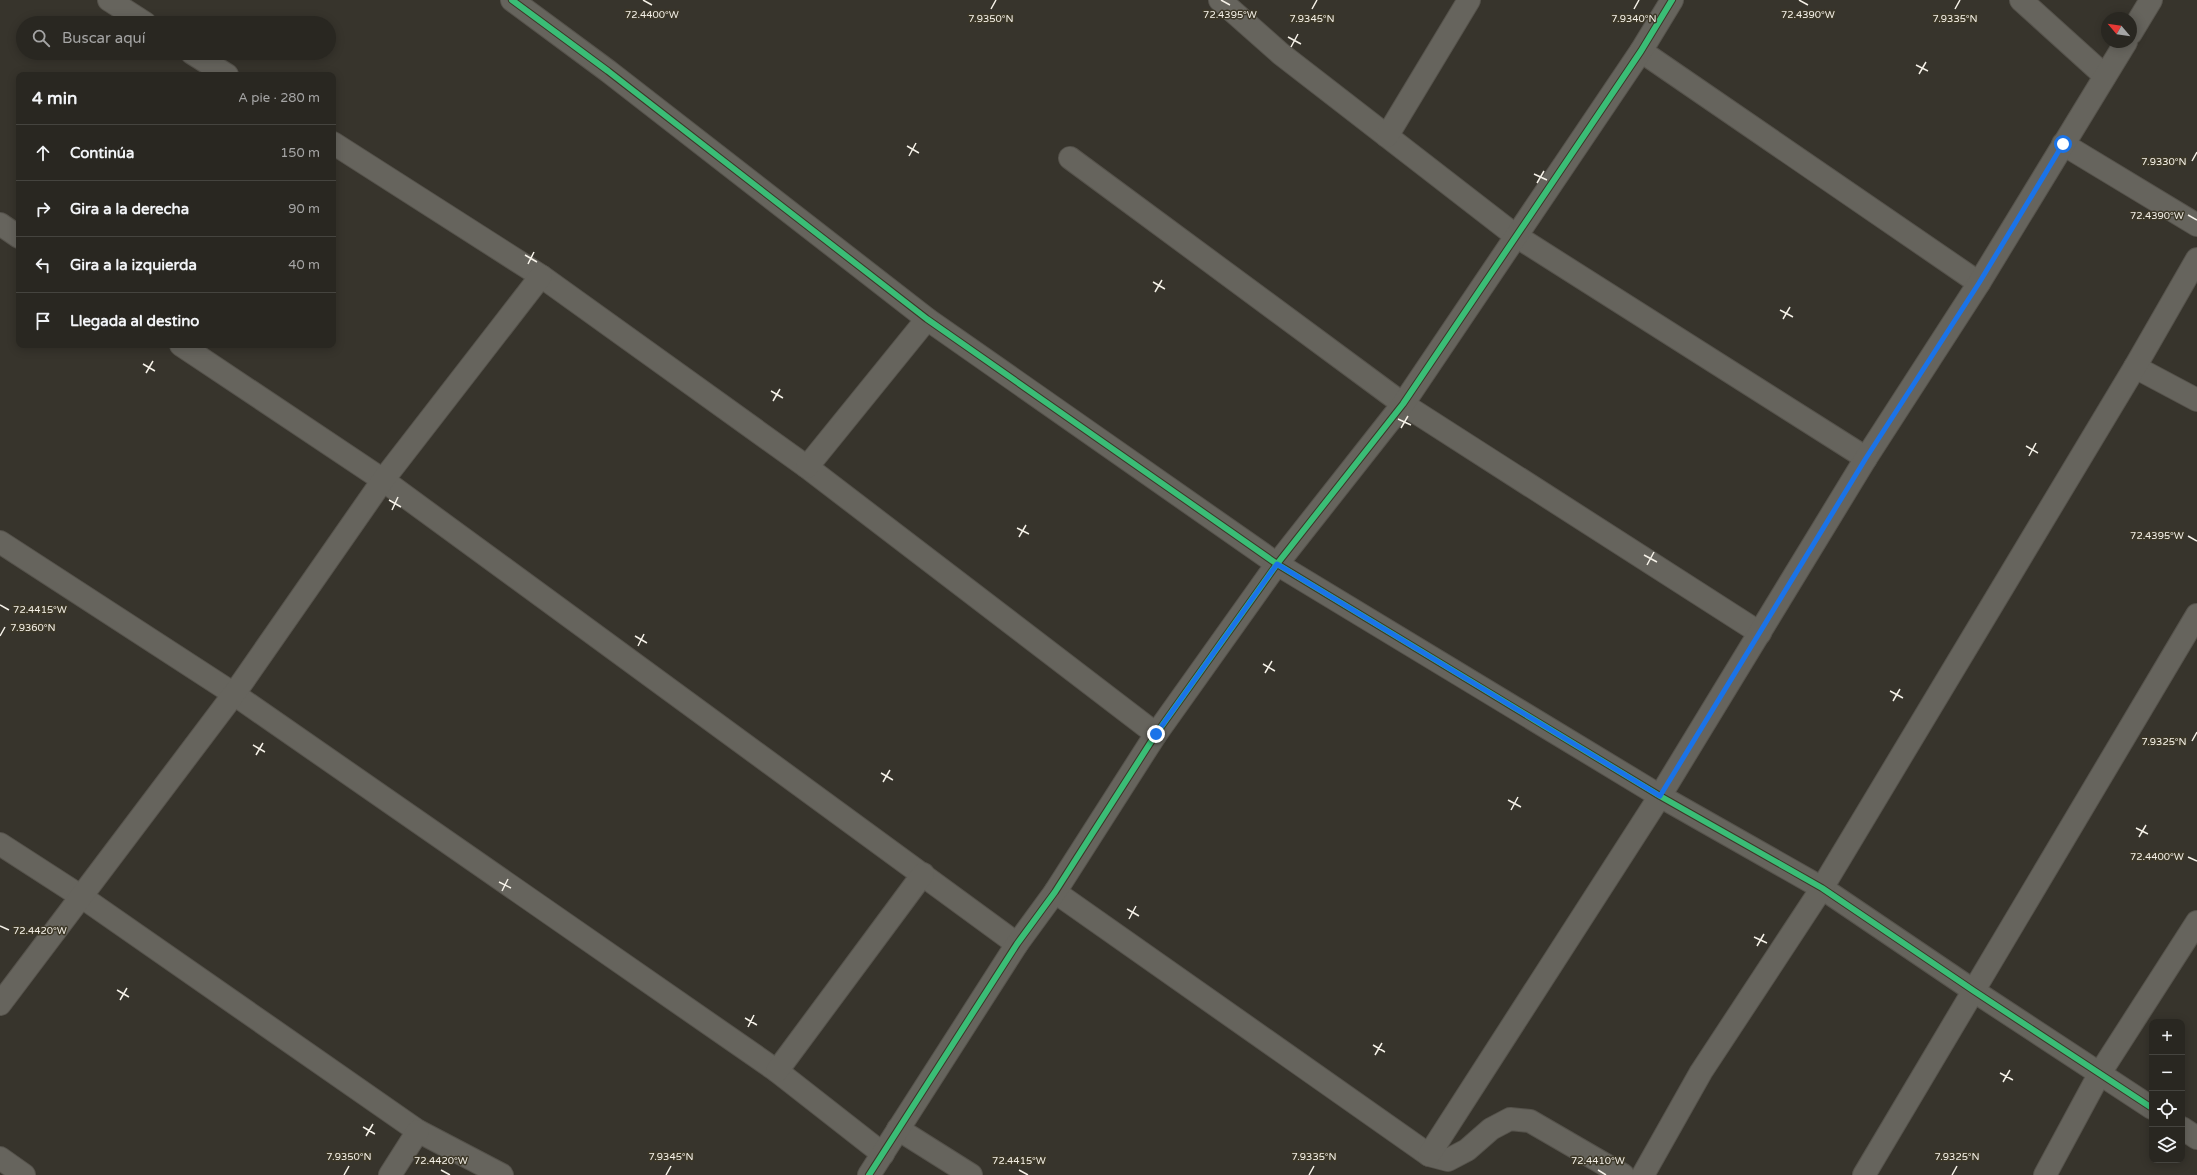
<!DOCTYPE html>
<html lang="es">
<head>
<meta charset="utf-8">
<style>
  body { margin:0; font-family:"Varela Round",sans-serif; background:#312f2a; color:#f1f3f6 }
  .controls { position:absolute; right:12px; bottom:12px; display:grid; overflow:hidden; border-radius:8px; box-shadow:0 2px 10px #0003 }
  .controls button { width:36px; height:36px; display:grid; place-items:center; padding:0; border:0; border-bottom:1px solid #45443f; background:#292721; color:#f1f3f6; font:20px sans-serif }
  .compass { position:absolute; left:2101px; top:12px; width:36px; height:36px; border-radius:50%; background:#292721; box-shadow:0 2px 10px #0003; rotate:299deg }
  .stop { position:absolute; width:12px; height:12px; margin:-9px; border:3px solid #1a73e8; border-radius:50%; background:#fff }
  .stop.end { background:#1a73e8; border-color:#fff; box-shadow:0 1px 4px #0008 }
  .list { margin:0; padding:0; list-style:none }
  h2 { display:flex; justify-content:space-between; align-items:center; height:52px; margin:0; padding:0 16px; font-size:17px }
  h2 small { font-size:13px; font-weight:400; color:#a5a5a5 }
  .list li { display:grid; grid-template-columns:26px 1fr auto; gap:12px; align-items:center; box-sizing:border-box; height:56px; padding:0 16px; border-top:1px solid #45443f }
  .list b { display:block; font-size:15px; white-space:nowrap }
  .list em { font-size:13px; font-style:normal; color:#a5a5a5 }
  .icon { flex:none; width:22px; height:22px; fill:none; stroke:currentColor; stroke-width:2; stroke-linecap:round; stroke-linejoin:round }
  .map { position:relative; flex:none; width:2197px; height:1175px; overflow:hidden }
  .search { position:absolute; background:#292721; box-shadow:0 2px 10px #0003; left:16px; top:16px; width:320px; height:44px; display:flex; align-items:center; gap:10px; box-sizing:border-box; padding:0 14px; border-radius:22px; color:#a5a5a5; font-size:15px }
  .panel { position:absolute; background:#292721; box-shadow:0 2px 10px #0003; left:16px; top:72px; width:320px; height:276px; border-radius:8px }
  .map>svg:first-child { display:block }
</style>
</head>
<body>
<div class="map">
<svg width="2197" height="1175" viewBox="0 0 2197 1175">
  <rect width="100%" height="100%" fill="#37342c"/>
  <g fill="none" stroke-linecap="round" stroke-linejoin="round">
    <defs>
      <g id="minor">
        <path d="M109,0L145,23"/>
        <path d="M512,0L608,71L927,319L1277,564L1660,796L1822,888L1974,991L2152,1108"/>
        <path d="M1220,0L1281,54L1516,236L1866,458"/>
        <path d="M2021,0L2105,76"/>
        <path d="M2131,33L2151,0"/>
        <path d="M1641,51L1979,283"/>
        <path d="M192,53L227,75"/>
        <path d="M1387,136L1469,0"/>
        <path d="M333,143L541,276L807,467L1156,734"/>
        <path d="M2063,144L2197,225"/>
        <path d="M1070,158L1403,404L1760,633"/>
        <path d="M0,224L19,237"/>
        <path d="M181,345L383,480L1017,944"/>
        <path d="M2135,367L2197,400"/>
        <path d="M807,467L927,319"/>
        <path d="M0,542L234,694L777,1071L883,1154"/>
        <path d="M0,844L82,897L418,1131L502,1175"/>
        <path d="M1055,892L1429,1155L1448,1160L1467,1150L1491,1129L1510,1119L1530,1121L1623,1175"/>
        <path d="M0,1004L234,694L383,480L541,276"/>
        <path d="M777,1071L923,874"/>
        <path d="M2182,1128L2197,1138"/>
        <path d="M898,1129L971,1175"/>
        <path d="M1429,1155L1660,796L1866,458L1979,283L2126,42"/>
        <path d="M0,1158L24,1175"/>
        <path d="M390,1175L418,1131"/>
        <path d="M869,1175L1017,944L1055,892L1156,734L1277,564L1403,404L1641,51L1672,0"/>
        <path d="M1643,1175L1701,1072L1822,888L2135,367L2197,259"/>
        <path d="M1864,1175L2197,615"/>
        <path d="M2045,1175L2100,1073L2197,922"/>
      </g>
    </defs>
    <use href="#minor" stroke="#56534c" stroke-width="24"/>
    <use href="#minor" stroke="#66645d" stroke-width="22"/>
    <defs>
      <g id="cycleway">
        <path d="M512,0L608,71L927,319L1277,564L1660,796L1822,888L1974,991L2152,1108"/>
        <path d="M869,1175L1017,944L1055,892L1156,734L1277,564L1403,404L1641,51L1672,0"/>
      </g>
    </defs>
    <use href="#cycleway" stroke="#3c3727" stroke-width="8"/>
    <use href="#cycleway" stroke="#3abd76" stroke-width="6"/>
  </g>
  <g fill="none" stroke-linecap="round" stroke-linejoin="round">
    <path stroke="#1a73e8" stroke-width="5" d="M1156,734L1277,564L1660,796L1866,458L1979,283L2063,144"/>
  </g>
  <path fill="none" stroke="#f5f1e8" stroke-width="1.5" d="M643,0L652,5M1221,0L1230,5M1799,0L1808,5M991,9L996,0M1312,9L1317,0M1634,9L1639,0M1955,9L1960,0M1288,37L1301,44M1291,47L1298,34M1916,65L1928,71M1919,74L1926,62M907,146L919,153M909,156L916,143M2192,161L2197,152M1534,174L1547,180M1537,183L1544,171M2188,215L2197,220M525,255L537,262M528,264L534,252M1153,282L1165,289M1155,292L1162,280M1780,310L1793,317M1783,319L1790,307M143,364L155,371M146,373L153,361M771,391L783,398M773,401L780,389M1398,419L1411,425M1401,428L1408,416M2026,446L2038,453M2029,456L2036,443M389,500L401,507M392,510L398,497M1017,528L1029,534M2188,536L2197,541M1019,537L1026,525M1644,555L1657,562M1647,565L1654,552M0,605L9,610M0,636L5,627M635,636L647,643M638,646L644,634M1263,664L1275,671M1265,673L1272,661M1890,691L1903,698M1893,701L1900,689M2192,741L2197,732M253,745L265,752M256,755L263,743M881,773L893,780M883,782L890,770M1508,800L1521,807M1511,810L1518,797M2136,828L2148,834M2139,837L2146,825M2188,857L2197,861M499,882L511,888M502,891L508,879M1127,909L1139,916M1129,919L1136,906M0,926L9,930M1754,937L1767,943M1757,946L1764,934M117,990L129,997M120,1000L127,988M745,1018L757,1025M748,1027L754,1015M1373,1045L1385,1052M1375,1055L1382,1043M2000,1073L2013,1080M2003,1082L2010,1070M363,1127L375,1134M366,1136L373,1124M441,1170L450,1175M1019,1170L1028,1175M1598,1170L1606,1175M344,1175L349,1166M666,1175L671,1166M1309,1175L1314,1166M1952,1175L1957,1166"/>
  <g font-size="10" text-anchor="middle" fill="#f5f1e8" stroke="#3c3727" stroke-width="3" stroke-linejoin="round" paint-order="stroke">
    <text x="1808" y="18">72.4390°W</text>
    <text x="652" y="18">72.4400°W</text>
    <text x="1230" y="18">72.4395°W</text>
    <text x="991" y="22">7.9350°N</text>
    <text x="1312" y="22">7.9345°N</text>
    <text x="1634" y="22">7.9340°N</text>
    <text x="1955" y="22">7.9335°N</text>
    <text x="2164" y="165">7.9330°N</text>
    <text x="2157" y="219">72.4390°W</text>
    <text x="2157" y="539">72.4395°W</text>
    <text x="40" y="613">72.4415°W</text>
    <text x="33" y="631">7.9360°N</text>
    <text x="2164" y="745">7.9325°N</text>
    <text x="2157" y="860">72.4400°W</text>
    <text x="40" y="934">72.4420°W</text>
    <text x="349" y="1160">7.9350°N</text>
    <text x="671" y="1160">7.9345°N</text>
    <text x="1314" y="1160">7.9335°N</text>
    <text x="1957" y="1160">7.9325°N</text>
    <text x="441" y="1164">72.4420°W</text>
    <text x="1019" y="1164">72.4415°W</text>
    <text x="1598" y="1164">72.4410°W</text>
  </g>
</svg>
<div class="controls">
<button>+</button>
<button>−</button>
<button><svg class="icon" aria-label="locate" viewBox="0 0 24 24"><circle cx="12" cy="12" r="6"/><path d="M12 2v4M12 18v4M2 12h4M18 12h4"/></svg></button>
<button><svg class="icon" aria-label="layers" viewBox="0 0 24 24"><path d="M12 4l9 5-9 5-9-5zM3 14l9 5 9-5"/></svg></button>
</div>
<svg class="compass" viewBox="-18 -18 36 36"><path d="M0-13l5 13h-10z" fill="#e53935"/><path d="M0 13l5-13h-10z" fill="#a5a5a5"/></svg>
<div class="stop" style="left:2063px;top:144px"></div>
<div class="stop end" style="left:1156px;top:734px"></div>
<div class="search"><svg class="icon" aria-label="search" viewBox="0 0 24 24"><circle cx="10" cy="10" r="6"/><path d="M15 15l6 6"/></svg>Buscar aquí</div>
<section class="panel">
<h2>4 min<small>A pie · 280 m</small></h2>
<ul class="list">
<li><svg class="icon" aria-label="ahead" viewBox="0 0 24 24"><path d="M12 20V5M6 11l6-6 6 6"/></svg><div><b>Continúa</b></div><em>150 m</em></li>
<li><svg class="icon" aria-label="right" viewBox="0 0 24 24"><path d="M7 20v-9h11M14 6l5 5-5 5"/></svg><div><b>Gira a la derecha</b></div><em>90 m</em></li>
<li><svg class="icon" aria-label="left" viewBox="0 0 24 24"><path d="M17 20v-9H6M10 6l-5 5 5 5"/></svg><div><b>Gira a la izquierda</b></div><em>40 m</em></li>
<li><svg class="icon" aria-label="arrive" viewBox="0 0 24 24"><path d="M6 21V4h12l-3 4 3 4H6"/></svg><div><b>Llegada al destino</b></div></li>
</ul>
</section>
</div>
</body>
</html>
